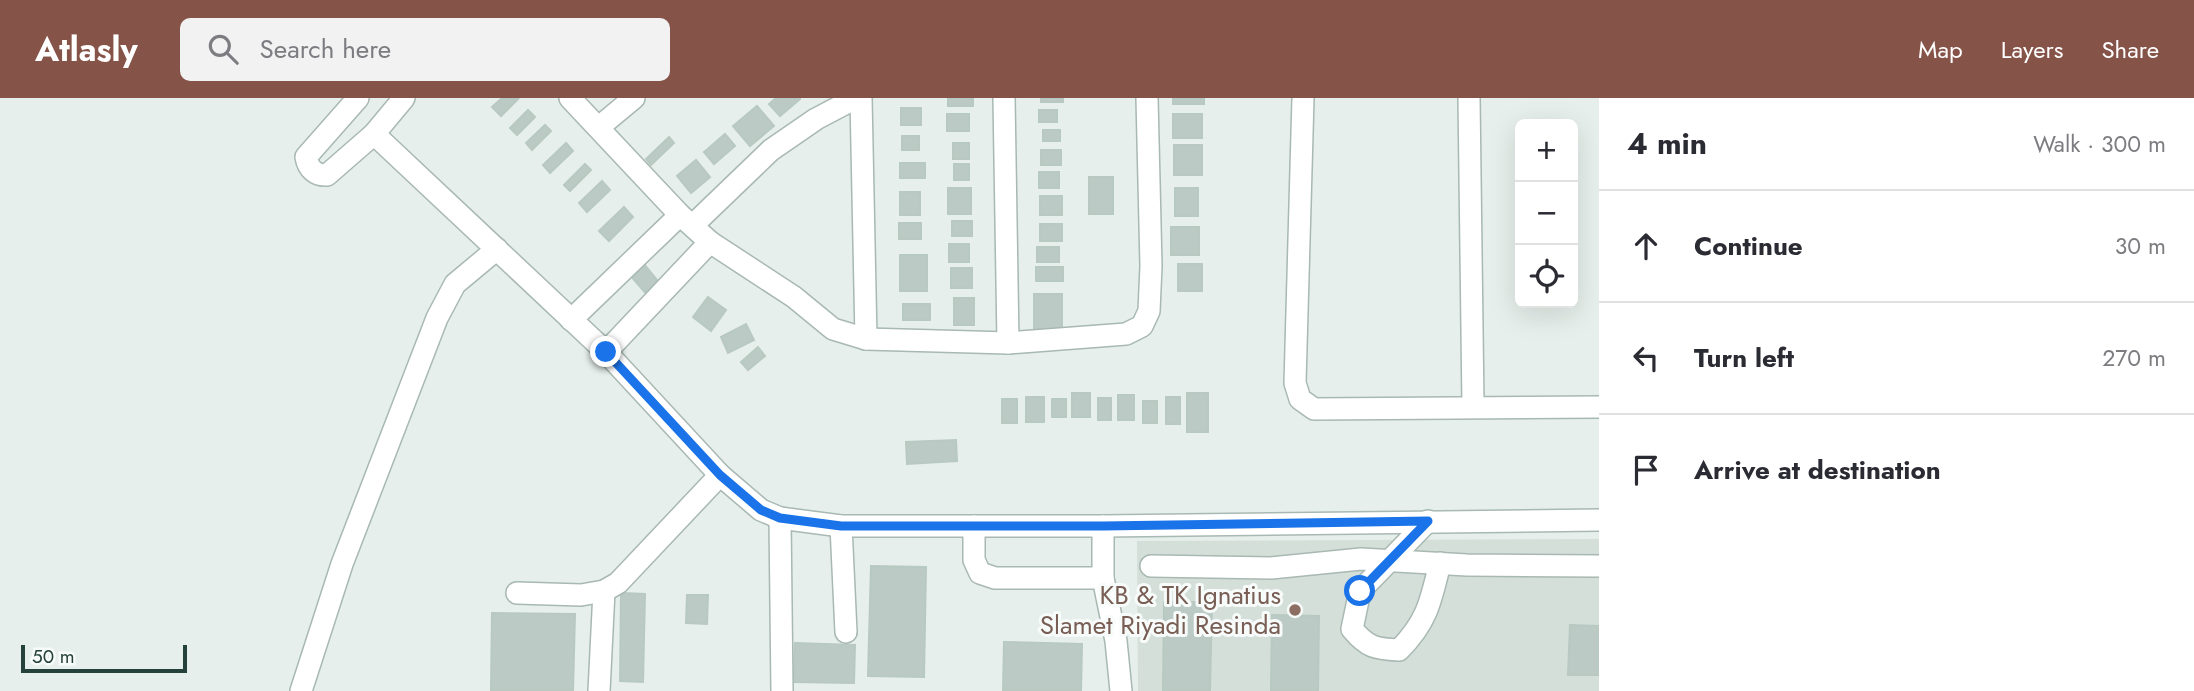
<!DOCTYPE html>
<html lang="en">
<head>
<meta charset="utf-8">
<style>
  body { margin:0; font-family:Jost,sans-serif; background:#f2f2f3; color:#2b2b33 }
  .controls { position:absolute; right:21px; top:21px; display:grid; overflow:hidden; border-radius:10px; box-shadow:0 7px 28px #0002 }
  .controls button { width:63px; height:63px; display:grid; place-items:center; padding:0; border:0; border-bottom:2px solid #e1e1e2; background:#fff; color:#2b2b33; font:35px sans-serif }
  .scale { position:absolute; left:21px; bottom:18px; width:166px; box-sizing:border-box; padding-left:7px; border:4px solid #24423a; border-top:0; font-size:19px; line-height:24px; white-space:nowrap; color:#24423a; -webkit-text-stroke:5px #f7fbf9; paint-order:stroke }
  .stop { position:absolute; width:21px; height:21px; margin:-16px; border:5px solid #1a73e8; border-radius:50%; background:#fff }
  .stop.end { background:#1a73e8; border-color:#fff; box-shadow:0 2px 7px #0008 }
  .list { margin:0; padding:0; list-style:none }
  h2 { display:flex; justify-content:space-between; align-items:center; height:91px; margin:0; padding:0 28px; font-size:30px }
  h2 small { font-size:23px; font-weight:400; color:#7c7c81 }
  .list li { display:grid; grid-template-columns:46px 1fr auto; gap:21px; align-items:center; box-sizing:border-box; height:112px; padding:0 28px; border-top:2px solid #e1e1e2 }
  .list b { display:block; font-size:26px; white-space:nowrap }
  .list em { font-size:23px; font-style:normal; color:#7c7c81 }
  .icon { flex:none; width:38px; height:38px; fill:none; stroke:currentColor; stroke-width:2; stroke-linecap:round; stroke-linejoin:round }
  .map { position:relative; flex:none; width:1599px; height:593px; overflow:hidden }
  header { display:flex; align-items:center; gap:42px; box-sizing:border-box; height:98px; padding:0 35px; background:#855347; color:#fff }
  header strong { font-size:33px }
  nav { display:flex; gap:38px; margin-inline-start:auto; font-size:24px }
  .search { width:490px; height:63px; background:#f2f2f3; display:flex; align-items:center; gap:18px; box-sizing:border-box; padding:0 24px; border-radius:10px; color:#7c7c81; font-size:26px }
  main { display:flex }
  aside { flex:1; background:#fff }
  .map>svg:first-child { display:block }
</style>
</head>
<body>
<header>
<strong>Atlasly</strong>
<div class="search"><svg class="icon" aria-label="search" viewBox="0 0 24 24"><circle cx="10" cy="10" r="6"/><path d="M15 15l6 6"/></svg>Search here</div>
<nav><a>Map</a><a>Layers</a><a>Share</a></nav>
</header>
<main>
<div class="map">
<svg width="1599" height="593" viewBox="0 0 1599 593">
  <rect width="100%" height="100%" fill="#e6efeb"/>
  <path fill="#d4dfda" d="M1599,441V593H1138L1137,443Z"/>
  <g fill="#bbcac4" stroke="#b8c9c2" stroke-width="2">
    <path d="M502,0L518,1L501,18L492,9Z"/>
    <path d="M776,0H800V1L780,18L769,6Z"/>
    <rect x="948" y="0" width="25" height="8"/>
    <rect x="1041" y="0" width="22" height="4"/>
    <rect x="1173" y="0" width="31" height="6"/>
    <path d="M757,8L774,28L750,48L733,28Z"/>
    <rect x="901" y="10" width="20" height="17"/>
    <path d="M528,12L535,19L517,37L510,30Z"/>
    <rect x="1039" y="12" width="18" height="12"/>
    <rect x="947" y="16" width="22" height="17"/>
    <rect x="1173" y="16" width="29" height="24"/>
    <path d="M545,27L551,33L532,52L526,45Z"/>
    <rect x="1043" y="32" width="17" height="11"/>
    <path d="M725,36L735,48L714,66L704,54Z"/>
    <rect x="902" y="38" width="17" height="14"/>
    <path d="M669,39L674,45L651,67L646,61Z"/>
    <path d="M566,45L573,53L550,75L543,67Z"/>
    <rect x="953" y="45" width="16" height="16"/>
    <rect x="1174" y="47" width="28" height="30"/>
    <rect x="1041" y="52" width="20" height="15"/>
    <path d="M696,62L710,79L691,95L677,78Z"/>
    <rect x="900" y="65" width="25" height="15"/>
    <path d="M585,66L591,72L570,93L564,87Z"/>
    <rect x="954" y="66" width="15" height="16"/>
    <rect x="1039" y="74" width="20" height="16"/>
    <rect x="1089" y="79" width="24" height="37"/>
    <path d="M602,83L610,92L587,114L579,105Z"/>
    <rect x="948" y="90" width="23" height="26"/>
    <rect x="1175" y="90" width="23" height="28"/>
    <rect x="900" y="94" width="20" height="23"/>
    <rect x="1040" y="98" width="22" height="19"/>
    <path d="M624,109L633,119L609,143L599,133Z"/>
    <rect x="952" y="123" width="20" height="15"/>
    <rect x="899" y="125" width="22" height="16"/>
    <rect x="1040" y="126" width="22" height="17"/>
    <rect x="1171" y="129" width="28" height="28"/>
    <rect x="949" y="146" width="20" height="18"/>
    <rect x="1037" y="149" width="22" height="15"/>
    <rect x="900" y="157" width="27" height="36"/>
    <path d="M643,165L662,188L649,199L630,177Z"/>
    <rect x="1178" y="166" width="24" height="27"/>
    <rect x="1036" y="169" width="27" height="14"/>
    <rect x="951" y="170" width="21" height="20"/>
    <rect x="1034" y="196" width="28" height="39"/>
    <path d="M708,199L726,212L711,233L693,219Z"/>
    <rect x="954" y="200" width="20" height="27"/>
    <rect x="903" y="206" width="27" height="16"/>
    <path d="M746,226L754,242L728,255L721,239Z"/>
    <path d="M758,249L765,258L748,272L741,264Z"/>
    <rect x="1072" y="295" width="18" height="24"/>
    <rect x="1187" y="295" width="21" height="39"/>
    <rect x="1118" y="297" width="16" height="25"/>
    <rect x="1026" y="299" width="18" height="25"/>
    <rect x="1166" y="299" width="14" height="27"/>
    <rect x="1098" y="300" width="13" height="22"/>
    <rect x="1002" y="301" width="15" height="24"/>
    <rect x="1052" y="301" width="14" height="18"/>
    <rect x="1143" y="303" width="14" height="22"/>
    <path d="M956,342L957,363L907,366L906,344Z"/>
    <path d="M871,468L926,469L924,579L868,578Z"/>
    <path d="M621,495L645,496L643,584L620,583Z"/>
    <path d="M687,497H708L707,526L686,525Z"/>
    <path d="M1164,504H1212L1210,593H1163Z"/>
    <path d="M492,515L575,516L573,593H491Z"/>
    <path d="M1272,517L1319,518L1318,593H1271Z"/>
    <path d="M1570,527L1599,528V577H1568Z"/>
    <path d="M1004,544L1082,546L1081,593H1003Z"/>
    <path d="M795,545L855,547L854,585L794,584Z"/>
  </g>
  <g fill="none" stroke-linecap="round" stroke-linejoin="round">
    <defs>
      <g id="minor">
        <path d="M358,0L306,59C308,71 316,78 327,77L374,36L404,0"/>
        <path d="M570,0L680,117L710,144L794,199L833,231L866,241L1008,245L1126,236L1142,228L1149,213L1151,168L1147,0"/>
        <path d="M861,0L866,241"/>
        <path d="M1004,0L1008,245"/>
        <path d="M1303,0L1295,285L1300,301L1314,311L1599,309"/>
        <path d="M1469,0L1473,308"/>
        <path d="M599,29L634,0"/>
        <path d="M374,36L606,254L720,377L761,412L780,420L841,428H1103L1599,422"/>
        <path d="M693,127L771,52L816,21L856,0"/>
        <path d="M571,222L680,117"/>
        <path d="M606,254L710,144"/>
        <path d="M780,420L782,593"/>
        <path d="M1428,423L1360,493L1352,531C1367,549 1375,551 1399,552C1427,524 1431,503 1440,465"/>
        <path d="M841,428L846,534"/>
        <path d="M974,428V462L980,475L995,480H1103V428"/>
        <path d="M1151,468L1271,470L1361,461L1467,467L1599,468"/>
        <path d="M1103,480L1116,543L1121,593"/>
        <path d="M517,495L581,497L604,493L618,485L720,377"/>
        <path d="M301,593L342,466L437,220L455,186L497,151"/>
        <path d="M599,593L604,493"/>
      </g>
    </defs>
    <use href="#minor" stroke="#a8b8b2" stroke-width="24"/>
    <use href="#minor" stroke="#fff" stroke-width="21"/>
  </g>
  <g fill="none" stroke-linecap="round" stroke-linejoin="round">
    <path stroke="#1a73e8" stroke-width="9" d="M606,254L720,377L761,412L780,420L841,428H1103L1428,423L1360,493"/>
  </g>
  <circle fill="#8d6e63" stroke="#f7fbf9" stroke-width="2.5" cx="1295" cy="512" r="7"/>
  <g text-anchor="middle" stroke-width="6" stroke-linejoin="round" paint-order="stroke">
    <g font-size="26" fill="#785e54" stroke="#f7fbf9" text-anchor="end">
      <text x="1281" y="506">KB &amp; TK Ignatius<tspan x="1281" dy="30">Slamet Riyadi Resinda</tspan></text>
    </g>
  </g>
</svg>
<div class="controls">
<button>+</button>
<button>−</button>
<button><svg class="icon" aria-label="locate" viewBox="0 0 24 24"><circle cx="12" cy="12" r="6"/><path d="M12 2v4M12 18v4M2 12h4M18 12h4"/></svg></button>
</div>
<div class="scale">50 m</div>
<div class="stop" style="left:1360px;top:493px"></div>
<div class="stop end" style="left:606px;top:254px"></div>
</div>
<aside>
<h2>4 min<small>Walk · 300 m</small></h2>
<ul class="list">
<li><svg class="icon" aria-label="ahead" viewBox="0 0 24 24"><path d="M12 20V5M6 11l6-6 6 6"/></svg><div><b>Continue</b></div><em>30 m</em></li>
<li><svg class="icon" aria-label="left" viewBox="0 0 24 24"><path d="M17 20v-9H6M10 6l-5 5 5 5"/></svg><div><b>Turn left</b></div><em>270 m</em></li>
<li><svg class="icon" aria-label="arrive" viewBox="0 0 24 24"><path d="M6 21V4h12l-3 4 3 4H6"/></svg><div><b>Arrive at destination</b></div></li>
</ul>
</aside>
</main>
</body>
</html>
